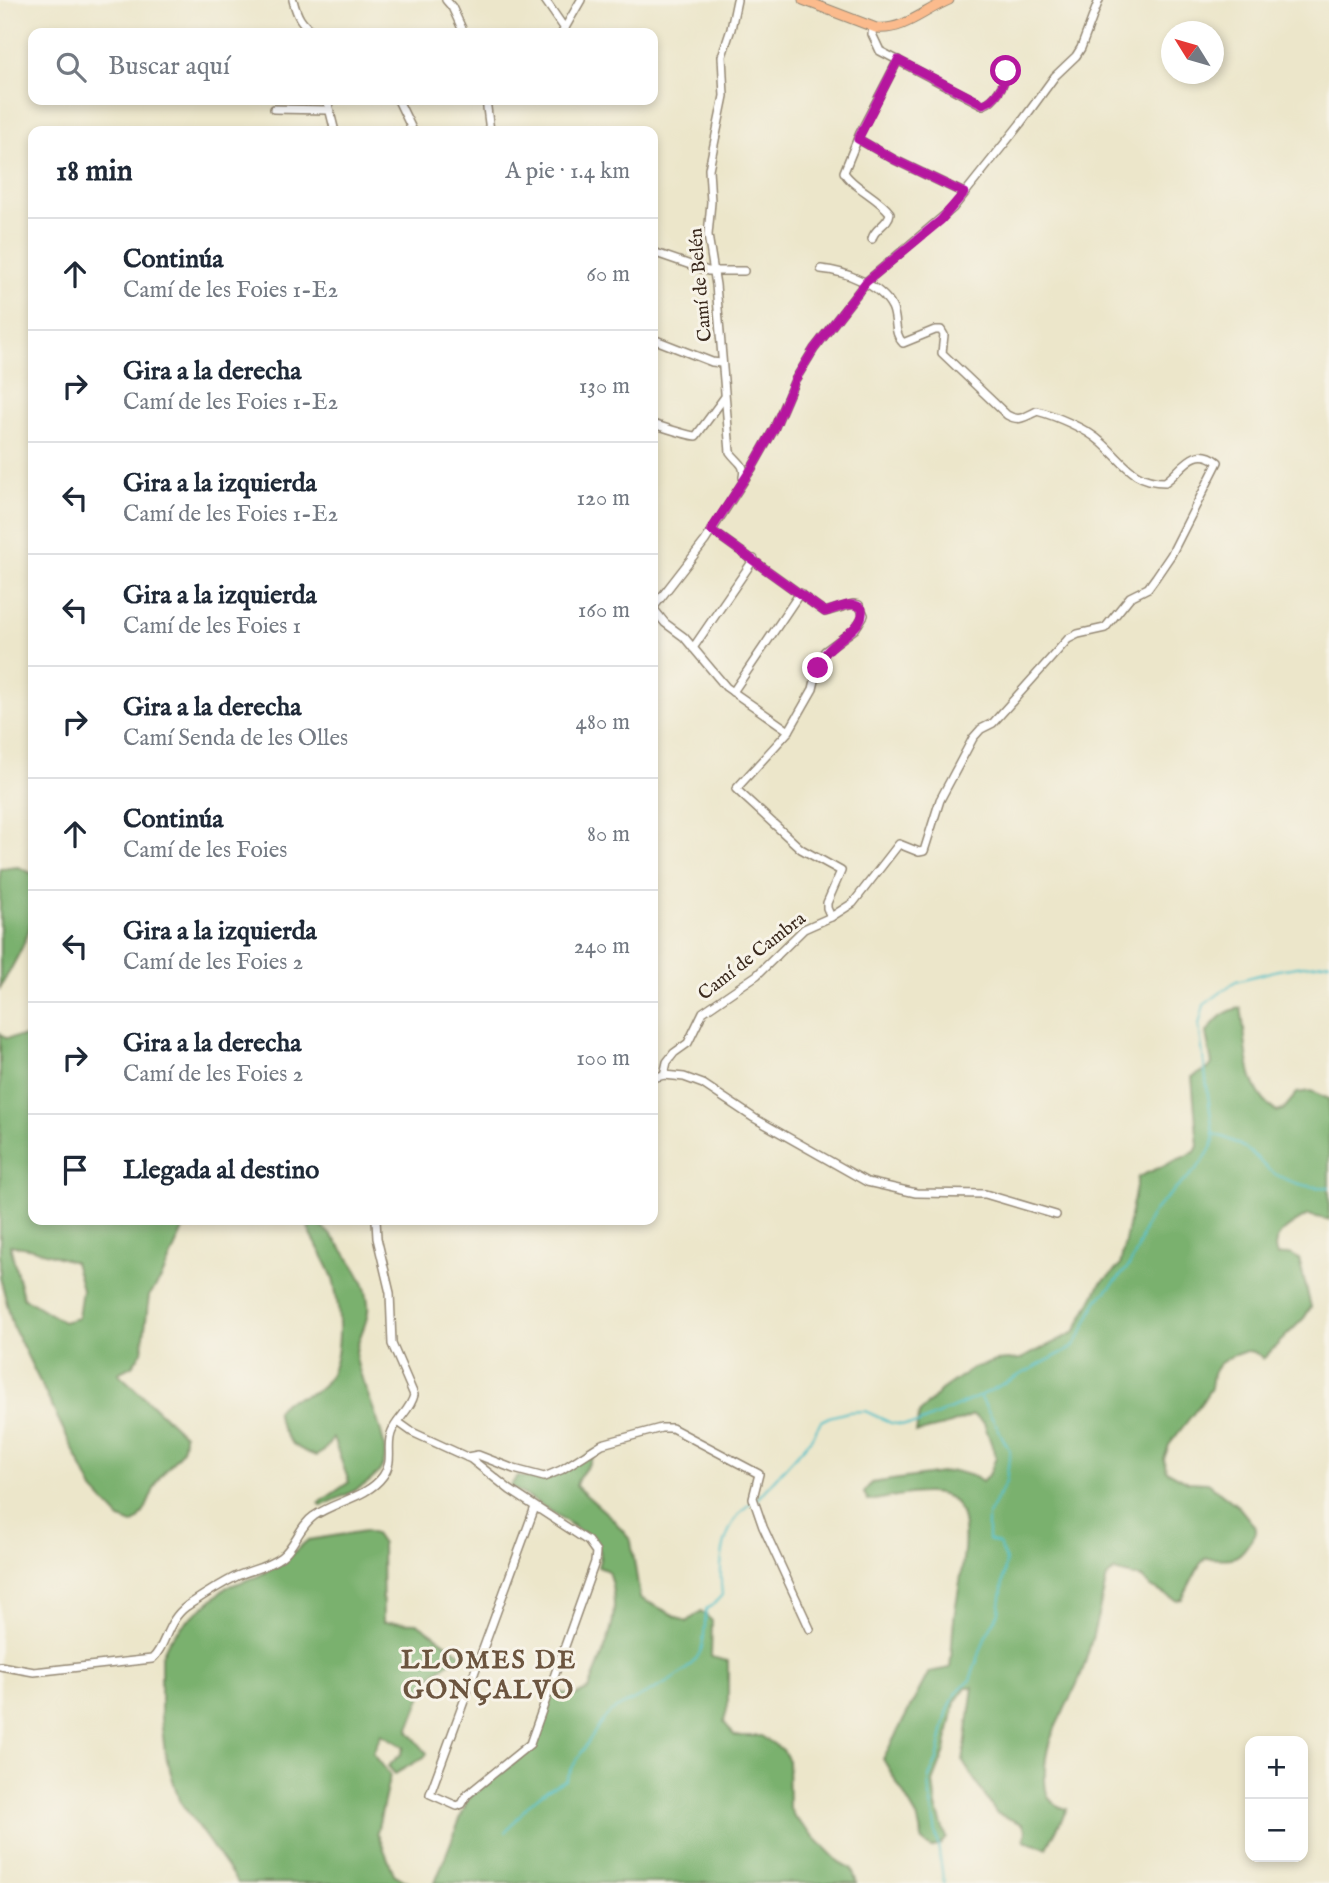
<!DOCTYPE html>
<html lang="es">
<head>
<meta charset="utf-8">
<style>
  body { margin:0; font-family:"IM FELL English",serif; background:#f2f2f3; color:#1f2937 }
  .controls { position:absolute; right:21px; bottom:21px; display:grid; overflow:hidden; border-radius:14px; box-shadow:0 4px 10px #0003 }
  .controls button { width:63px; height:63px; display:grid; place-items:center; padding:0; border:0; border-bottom:2px solid #e0e1e3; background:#fff; color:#1f2937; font:35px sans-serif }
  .compass { position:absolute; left:1161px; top:21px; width:63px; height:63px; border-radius:50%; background:#fff; box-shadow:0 4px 10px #0003; rotate:307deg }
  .stop { position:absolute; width:21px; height:21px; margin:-16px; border:5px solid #b5179e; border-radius:50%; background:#fff }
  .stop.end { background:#b5179e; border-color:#fff; box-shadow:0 2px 7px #0008 }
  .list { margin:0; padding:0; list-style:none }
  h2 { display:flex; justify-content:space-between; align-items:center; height:91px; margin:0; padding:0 28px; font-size:30px }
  h2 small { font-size:23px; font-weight:400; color:#747a83 }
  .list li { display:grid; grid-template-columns:46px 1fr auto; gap:21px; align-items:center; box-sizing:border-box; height:112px; padding:0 28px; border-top:2px solid #e0e1e3 }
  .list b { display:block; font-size:26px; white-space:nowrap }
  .list p { margin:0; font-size:23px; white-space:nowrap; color:#747a83 }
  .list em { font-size:23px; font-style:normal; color:#747a83 }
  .icon { flex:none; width:38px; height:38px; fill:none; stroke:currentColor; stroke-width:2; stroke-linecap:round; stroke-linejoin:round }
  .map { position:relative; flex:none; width:1329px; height:1883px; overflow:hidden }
  .search { position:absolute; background:#fff; box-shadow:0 4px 10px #0003; left:28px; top:28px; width:630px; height:77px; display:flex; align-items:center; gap:18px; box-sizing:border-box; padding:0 24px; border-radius:14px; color:#747a83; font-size:26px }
  .panel { position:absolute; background:#fff; box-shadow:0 4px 10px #0003; left:28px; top:126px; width:630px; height:1099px; border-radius:14px }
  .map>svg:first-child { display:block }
</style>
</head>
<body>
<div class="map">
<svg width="1329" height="1883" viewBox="0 0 1329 1883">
  <rect width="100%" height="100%" fill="#f7f3e8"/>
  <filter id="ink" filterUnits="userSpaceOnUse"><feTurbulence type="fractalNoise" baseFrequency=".0143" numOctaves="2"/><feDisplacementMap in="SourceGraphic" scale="14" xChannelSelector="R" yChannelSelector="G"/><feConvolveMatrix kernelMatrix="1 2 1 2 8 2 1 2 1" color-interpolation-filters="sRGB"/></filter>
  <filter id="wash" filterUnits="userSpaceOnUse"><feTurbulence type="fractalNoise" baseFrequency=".00686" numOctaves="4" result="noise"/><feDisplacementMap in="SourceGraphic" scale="28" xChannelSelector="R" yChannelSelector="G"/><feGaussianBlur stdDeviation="1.57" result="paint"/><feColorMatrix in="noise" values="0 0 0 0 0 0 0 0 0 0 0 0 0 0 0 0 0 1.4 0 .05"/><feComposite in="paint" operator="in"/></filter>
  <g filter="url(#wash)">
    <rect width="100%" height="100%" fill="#ece6ca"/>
    <g fill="#7ab16e" stroke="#5a6e46" stroke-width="2" fill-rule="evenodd">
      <path d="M18,867L33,874C33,886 35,900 33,912C30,938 13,965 0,988V869Z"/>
      <path d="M1241,1008C1248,1044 1243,1090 1277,1112L1283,1110L1297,1093L1311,1091L1329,1099V1220L1308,1215C1293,1224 1268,1235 1277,1256L1290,1254L1299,1259L1311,1307L1304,1318L1263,1359L1254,1352L1246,1351L1232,1356L1219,1364L1213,1373L1211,1388L1202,1402L1169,1445L1164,1459L1166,1470L1188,1482L1208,1483L1239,1507L1256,1528V1533C1236,1561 1240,1559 1206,1558L1200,1564L1182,1599L1177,1601L1151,1587L1142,1578L1114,1571L1107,1578C1099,1609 1093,1641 1082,1672C1068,1710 1043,1734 1045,1778C1045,1795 1049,1805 1067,1809L1047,1848L1024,1841L1026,1831L1022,1824L996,1813L963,1762L973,1687H966L955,1702L945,1751L933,1782L936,1806L946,1838L940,1845L931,1848L923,1842L917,1817L883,1759L929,1672L950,1668C952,1652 952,1636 954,1620C956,1592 980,1513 948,1497C928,1487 890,1498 868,1501L864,1493L871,1483L955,1471L975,1477L982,1482L990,1473L996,1457L984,1423L973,1415L951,1424L916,1433L919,1414L941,1390L973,1368L996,1361L1021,1359L1075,1332L1100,1284L1120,1266L1138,1177L1195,1152L1198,1146L1192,1077L1208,1069L1212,1064L1206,1034C1215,1020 1223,1011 1241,1008Z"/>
      <path d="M0,1033L5,1038L33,1036V1220H187L161,1279L149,1296L142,1352L132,1366L118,1373L184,1435C184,1441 184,1446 181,1451C176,1461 166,1468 160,1477C151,1490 147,1517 132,1524L120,1519L93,1490L13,1327L0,1277ZM10,1245L33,1249L74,1262L82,1289L78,1318L63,1322L23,1297Z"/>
      <path d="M315,1224C329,1226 359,1271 364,1285C367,1292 369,1304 368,1312C367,1326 354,1344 356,1358C360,1384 393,1442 383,1465C374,1486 341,1496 322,1506L319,1503L349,1482L333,1438L324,1451L316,1456C295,1448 287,1443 279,1421C278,1418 276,1414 277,1411C280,1398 304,1397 314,1392C347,1375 341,1306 332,1276C326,1260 315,1244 308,1228Z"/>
      <path d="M595,1451C593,1465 578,1472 576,1486L613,1519L631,1541L640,1598L687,1622L701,1611L712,1621L711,1657L728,1661V1705L724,1722L735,1736H761L783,1750L788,1759L789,1806L795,1818L839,1862L852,1869L857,1883H435L467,1801L474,1793L529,1751L534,1744L552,1690L574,1696L589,1689C605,1646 624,1617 608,1571L598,1567C599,1562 602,1556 600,1551C594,1535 527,1497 510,1486L518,1476L544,1481Z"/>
      <path d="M365,1531L375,1534L382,1544L383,1622L417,1623L463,1655L435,1672L427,1682L408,1731L427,1753L424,1757L395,1774L388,1766L401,1754L404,1747L381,1734L373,1753L390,1775L377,1832L394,1874L409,1883H238L179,1800L165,1753L161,1719V1657L169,1640L188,1620L227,1587L256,1577L278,1566L308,1540Z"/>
    </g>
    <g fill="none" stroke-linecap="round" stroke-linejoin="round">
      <g stroke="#51bfc7" stroke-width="2">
        <path d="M1214,1134C1231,1139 1243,1145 1256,1157C1261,1162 1266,1169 1272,1172C1287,1182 1312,1189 1329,1187"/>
        <path d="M757,1499L810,1440L821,1421L829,1417L848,1412L865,1411L891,1423L903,1425L917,1424L980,1396"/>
        <path d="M506,1832C526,1807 536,1793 566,1780C571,1768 602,1718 611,1712C635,1697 694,1677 702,1647C705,1635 705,1621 706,1609L712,1606L722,1595C718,1561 723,1523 752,1502"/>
        <path d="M944,1883L930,1797L929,1777L937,1760L947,1713L956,1692L970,1680L986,1636L999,1612L1006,1561L999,1544L988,1540V1515L1006,1482L1010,1451L980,1396L1073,1347C1084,1333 1088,1316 1098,1300C1109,1286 1125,1275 1133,1259C1141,1245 1142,1228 1152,1214C1171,1188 1202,1173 1214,1141L1199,1025L1204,1005L1236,981L1278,970L1329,962"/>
      </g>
    </g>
  </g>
  <g filter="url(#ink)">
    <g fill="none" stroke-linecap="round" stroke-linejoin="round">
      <defs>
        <g id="minor">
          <path d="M293,0C297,16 301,24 315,33"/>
          <path d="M446,0L452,7L464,33"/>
          <path d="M545,0L565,29"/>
          <path d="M737,0L731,29L722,56L724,96L709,169L711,202L708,235L716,285L730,452C737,462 746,464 743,477"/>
          <path d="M873,27L872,34L880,51L983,105C995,101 1006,83 1006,71"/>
          <path d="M562,33L581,0"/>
          <path d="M327,100L334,128L331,131"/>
          <path d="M398,100L413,131"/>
          <path d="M486,100L490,131"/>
          <path d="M274,109L329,110"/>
          <path d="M858,139L895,160L964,193"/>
          <path d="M872,239C874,228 889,224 890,213C878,197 851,186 844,172L860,133L898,60"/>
          <path d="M653,252L708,271H744"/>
          <path d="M653,339L712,362L721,363"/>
          <path d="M653,424C663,427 688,436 696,436L724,398"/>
          <path d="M711,530L825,612L853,604L859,605L864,615L855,629L825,651L820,660L813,689L789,731L736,789L801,849L841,871L827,903V908L831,917"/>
          <path d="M653,608L705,541L752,468L774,429L795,380L814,349L866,282L953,208L1020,124L1055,76L1076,56L1081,48L1099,0"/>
          <path d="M653,608L665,623L684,637L726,687L789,731"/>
          <path d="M693,648L754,559"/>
          <path d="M733,692L800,593"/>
          <path d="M664,1075L667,1062L674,1053L688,1043L703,1012L757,975L804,929L831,917L853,903L899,844L919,852L924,851L940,800L973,738L981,729L993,723L1068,639L1078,634L1105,628L1130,597L1148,588L1156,577L1171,555L1218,462C1193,443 1182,471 1165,482C1132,482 1123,461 1101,442C1087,429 1056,416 1037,411C1025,417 1019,422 1007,415L942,353L944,335L941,330H935L903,343C893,333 898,319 892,307C881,285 844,271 821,269"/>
          <path d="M653,1078L664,1075L684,1077L703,1084L754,1118L867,1182L916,1193L985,1194L1056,1215"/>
          <path d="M398,1422L412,1432L471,1459L510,1490L588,1541L596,1552L595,1562L530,1744L467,1795L462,1804L457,1806L430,1794L535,1507"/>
          <path d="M467,1457L478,1455L514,1469L544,1477L561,1470L602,1444L661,1428H672L759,1474L753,1498L763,1527L810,1629"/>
          <path d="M0,1666L34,1672L152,1659C166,1647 166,1621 187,1606C199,1598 225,1582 237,1576C253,1569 266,1568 281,1557C295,1547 299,1526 314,1516C335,1501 367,1498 383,1476C395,1460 385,1446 392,1431C398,1418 411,1409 414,1395L392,1344L390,1293L377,1238L376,1220"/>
        </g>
        <path id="major" d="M803,0L876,28C904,31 924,10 949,0"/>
      </defs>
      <use href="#minor" stroke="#948874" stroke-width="10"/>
      <use href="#major" stroke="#948874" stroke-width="11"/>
      <use href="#minor" stroke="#fff" stroke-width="7"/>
      <use href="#major" stroke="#fbbb8d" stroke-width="9"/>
    </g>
  </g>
  <g fill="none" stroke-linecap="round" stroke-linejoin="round" filter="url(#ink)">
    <path stroke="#b5179e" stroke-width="9" d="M818,668C825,640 866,632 862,609C853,599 837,609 825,612L711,530L752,468L774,429L795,380L814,349L866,282L941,220L964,193L895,160L858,139L898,60L983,104C995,101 1006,83 1006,71"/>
  </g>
  <g text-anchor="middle" stroke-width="6" stroke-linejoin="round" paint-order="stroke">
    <g font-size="19" fill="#3b2a1e" stroke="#f7f3e8">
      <text transform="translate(699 285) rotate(-95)" y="7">Camí de Belén</text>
      <text transform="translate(751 955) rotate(-38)" y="7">Camí de Cambra</text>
    </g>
    <g font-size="26" font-weight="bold" letter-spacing="2" fill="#6c553f" stroke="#f7f3e8">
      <text x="489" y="1668">LLOMES DE<tspan x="489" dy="30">GONÇALVO</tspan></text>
    </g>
  </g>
</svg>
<div class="controls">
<button>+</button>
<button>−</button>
</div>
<svg class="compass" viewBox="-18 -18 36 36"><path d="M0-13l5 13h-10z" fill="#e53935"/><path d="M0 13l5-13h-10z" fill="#747a83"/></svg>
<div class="stop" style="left:1006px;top:71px"></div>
<div class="stop end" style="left:818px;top:668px"></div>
<div class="search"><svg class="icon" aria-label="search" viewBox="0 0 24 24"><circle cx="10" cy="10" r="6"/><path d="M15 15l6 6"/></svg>Buscar aquí</div>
<section class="panel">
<h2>18 min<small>A pie · 1.4 km</small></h2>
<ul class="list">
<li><svg class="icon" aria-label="ahead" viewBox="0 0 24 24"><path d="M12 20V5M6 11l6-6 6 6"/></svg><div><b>Continúa</b><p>Camí de les Foies 1-E2</p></div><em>60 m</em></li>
<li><svg class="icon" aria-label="right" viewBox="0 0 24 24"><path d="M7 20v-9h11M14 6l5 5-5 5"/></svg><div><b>Gira a la derecha</b><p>Camí de les Foies 1-E2</p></div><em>130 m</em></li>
<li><svg class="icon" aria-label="left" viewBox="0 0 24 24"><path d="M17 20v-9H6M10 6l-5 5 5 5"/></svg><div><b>Gira a la izquierda</b><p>Camí de les Foies 1-E2</p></div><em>120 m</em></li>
<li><svg class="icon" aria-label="left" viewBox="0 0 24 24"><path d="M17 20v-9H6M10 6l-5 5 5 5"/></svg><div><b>Gira a la izquierda</b><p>Camí de les Foies 1</p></div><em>160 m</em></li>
<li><svg class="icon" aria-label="right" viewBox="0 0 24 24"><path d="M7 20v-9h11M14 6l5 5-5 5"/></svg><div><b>Gira a la derecha</b><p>Camí Senda de les Olles</p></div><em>480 m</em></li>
<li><svg class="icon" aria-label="ahead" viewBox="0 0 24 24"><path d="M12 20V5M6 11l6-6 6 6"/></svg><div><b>Continúa</b><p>Camí de les Foies</p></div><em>80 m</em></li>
<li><svg class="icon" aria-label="left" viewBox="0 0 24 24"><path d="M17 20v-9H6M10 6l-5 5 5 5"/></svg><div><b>Gira a la izquierda</b><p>Camí de les Foies 2</p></div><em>240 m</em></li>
<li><svg class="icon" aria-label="right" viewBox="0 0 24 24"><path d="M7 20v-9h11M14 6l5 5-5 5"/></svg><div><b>Gira a la derecha</b><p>Camí de les Foies 2</p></div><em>100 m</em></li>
<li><svg class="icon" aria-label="arrive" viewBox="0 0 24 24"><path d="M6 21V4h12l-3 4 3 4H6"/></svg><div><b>Llegada al destino</b></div></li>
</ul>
</section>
</div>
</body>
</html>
